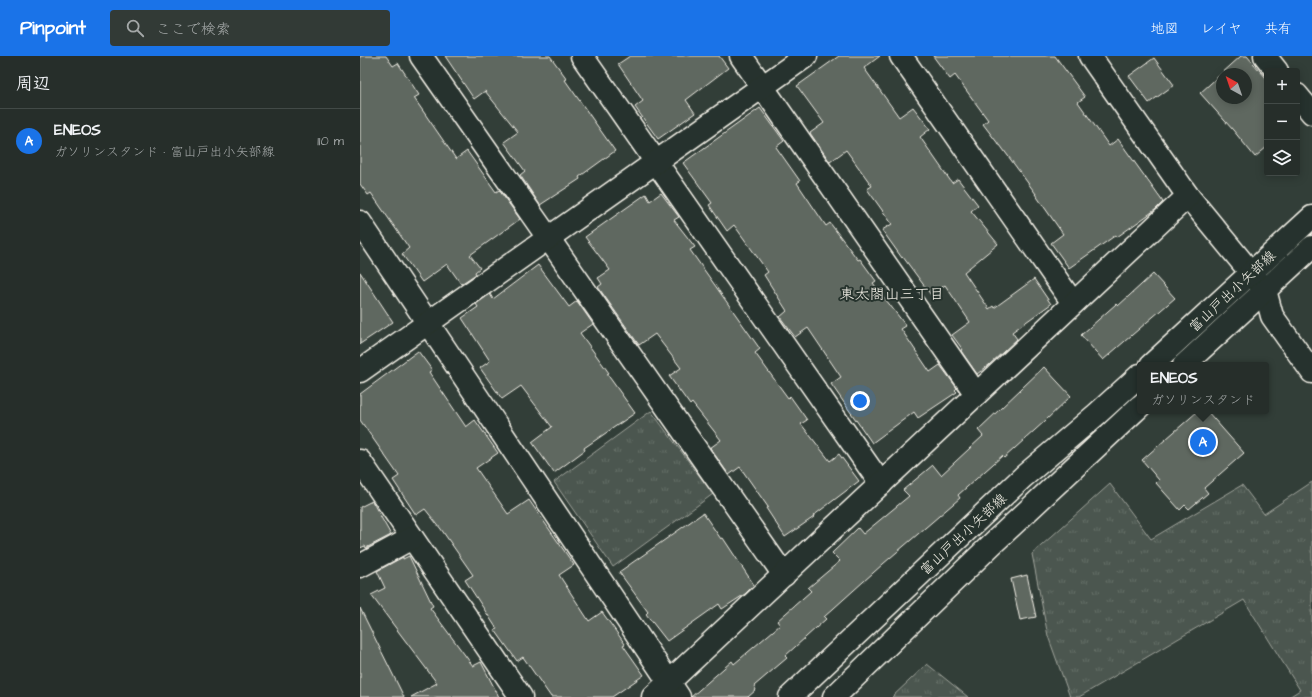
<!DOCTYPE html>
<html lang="ja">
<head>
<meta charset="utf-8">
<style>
  body { margin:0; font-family:"Architects Daughter","Klee One",sans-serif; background:#323a36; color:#f1f3f6 }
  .controls { position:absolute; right:12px; top:12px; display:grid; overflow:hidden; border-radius:4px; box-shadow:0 2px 10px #0003 }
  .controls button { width:36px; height:36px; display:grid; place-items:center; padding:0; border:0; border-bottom:1px solid #424a47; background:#262e2a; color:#f1f3f6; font:20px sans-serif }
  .compass { position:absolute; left:856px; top:12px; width:36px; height:36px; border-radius:50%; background:#262e2a; box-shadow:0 2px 10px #0003; rotate:320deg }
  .you { position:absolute; left:500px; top:345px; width:14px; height:14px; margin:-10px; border:3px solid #fff; border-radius:50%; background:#1a73e8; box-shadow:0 0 0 6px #1a73e833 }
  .badge { display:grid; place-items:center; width:26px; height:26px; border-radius:50%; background:#1a73e8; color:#fff; font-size:13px; font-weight:700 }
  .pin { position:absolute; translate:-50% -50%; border:2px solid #fff; box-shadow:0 1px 4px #0006 }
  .popup { position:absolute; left:777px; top:306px; width:132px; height:52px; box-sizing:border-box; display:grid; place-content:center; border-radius:4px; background:#262e2a; filter:drop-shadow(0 1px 3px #0005); font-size:13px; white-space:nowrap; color:#a4a8a8 }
  .popup b { font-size:15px; color:#f1f3f6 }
  .popup::after { content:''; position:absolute; left:50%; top:100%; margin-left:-8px; border:8px solid transparent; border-top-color:#262e2a }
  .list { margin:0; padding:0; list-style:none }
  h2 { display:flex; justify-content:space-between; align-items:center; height:52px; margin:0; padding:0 16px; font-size:17px }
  h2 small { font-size:13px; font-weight:400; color:#a4a8a8 }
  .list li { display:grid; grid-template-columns:26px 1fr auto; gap:12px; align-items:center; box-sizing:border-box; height:64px; padding:0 16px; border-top:1px solid #424a47 }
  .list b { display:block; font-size:15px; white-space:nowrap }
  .list p { margin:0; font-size:13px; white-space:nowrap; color:#a4a8a8 }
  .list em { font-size:13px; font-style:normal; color:#a4a8a8 }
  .icon { flex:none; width:22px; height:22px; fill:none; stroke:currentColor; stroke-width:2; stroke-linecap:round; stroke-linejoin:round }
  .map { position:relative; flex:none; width:952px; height:641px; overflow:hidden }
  header { display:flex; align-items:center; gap:24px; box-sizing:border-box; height:56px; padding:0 20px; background:#1a73e8; color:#fff }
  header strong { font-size:19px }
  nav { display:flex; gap:22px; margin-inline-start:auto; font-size:14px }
  .search { width:280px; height:36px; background:#323a36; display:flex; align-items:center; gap:10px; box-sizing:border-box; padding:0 14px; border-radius:4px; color:#a4a8a8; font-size:15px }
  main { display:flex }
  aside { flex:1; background:#262e2a }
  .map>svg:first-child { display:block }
</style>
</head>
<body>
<header>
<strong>Pinpoint</strong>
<div class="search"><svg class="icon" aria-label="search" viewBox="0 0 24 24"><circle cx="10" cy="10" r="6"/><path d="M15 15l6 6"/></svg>ここで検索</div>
<nav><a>地図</a><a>レイヤ</a><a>共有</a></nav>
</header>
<main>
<aside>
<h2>周辺<small></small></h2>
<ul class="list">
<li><span class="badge">A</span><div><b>ENEOS</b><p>ガソリンスタンド · 富山戸出小矢部線</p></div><em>110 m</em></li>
</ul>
</aside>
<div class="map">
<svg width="952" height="641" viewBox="0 0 952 641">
  <defs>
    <pattern id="grass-tufts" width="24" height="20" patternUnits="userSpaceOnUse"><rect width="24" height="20" fill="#4c564f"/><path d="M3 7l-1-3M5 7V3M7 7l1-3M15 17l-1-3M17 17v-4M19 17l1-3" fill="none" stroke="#666f68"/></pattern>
  </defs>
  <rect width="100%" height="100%" fill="#323e38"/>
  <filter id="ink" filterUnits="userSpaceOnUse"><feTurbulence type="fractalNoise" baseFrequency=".025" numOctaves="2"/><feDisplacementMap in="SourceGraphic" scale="8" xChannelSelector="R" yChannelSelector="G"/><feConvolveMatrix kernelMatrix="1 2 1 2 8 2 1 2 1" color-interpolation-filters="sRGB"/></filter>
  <g filter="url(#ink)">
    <g fill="url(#grass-tufts)" stroke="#a0a49c">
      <path d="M291,355L353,438L253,511L194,426Z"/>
      <path d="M952,426V641H929L940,634L884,544L719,641H710L688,580L672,498L750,428L791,483L882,429L904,458Z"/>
      <path d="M567,608L608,641H532Z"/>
    </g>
    <g fill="#5f6861" stroke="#f4f1e8" fill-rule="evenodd">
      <path d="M0,0H26L33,10L38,7L59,39L54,42L96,103L107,95L136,136L139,134L160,163L110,199L120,212L115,216L116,218L101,228L87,208L62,226L42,198L49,192L11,137L8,139L0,128Z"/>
      <path d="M85,0H190L207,23L205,24L255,95L219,121L220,123L180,149L160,119L165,115L144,86L158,76L125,35L114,43Z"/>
      <path d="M270,0H359L368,12L326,44L335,57L298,83L275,51L283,45L258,8Z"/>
      <path d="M479,0H520L504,12L539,61L553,51L570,73L560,81L592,127L598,123L618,149L611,155L638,188L604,216L629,253L633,250L634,252L674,223L691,248L652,276L657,283L629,309L617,318L601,295L603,294L592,279L610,266L585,229L571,239L543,201L542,202L522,174L532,168L507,133L512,130L486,94L470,106L450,77L464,67L437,30Z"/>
      <path d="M573,0H695L725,41L718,46L749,90L758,83L803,146L795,154L757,181L756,179L709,212L691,187L703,178L675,138H676L640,89H639L623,68L628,64L595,19L590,23Z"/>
      <path d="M881,0H887L907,23V91L895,101L873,74L840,37ZM862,18H886V42H862Z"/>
      <path d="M794,2L814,29L789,47L769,20Z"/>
      <path d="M400,52L424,85L416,91L440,125L437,127L466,170L470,167L498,204L500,203L516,225L513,227L546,270L541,273L570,316L580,309L597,332L595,334L597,336L558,362L554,356L512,387L471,328L481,321L448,272L435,281L420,261L427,255L404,219L408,216L374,169L367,175L349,149L352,147L323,107Z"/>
      <path d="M301,137L319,161L314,164L335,191L330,194L400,293L395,297L428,342L430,340L447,364L441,368L470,405L479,398L499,425L453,460L454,461L425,481L406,452L408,451L380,411L369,419L350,392L361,384L332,347L330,349L309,320L321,312L295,278L279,289L238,231L242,228L238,222L250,214L225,181L286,138L290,145Z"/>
      <path d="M178,209L209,251L217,245L233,268L220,277L249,317L247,318L275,357L224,392L225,394L194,417L172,386L192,371L161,330L142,343L120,312L130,305L102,262L118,251L116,248L130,238L133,243Z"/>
      <path d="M0,216L33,266L0,288Z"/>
      <path d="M793,218L815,242L743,304L721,279L756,248L758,250Z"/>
      <path d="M58,295L72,314L69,316L106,371L115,364L138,397L116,412L148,458L169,444L214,509L199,519L229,565L242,556L265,588L263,589L284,619L252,641H191L163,601L157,605L135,574L137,573L105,524L113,519L81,473L65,453L56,459L33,424L39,420L0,364V338Z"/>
      <path d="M684,311L711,340L685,365L644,402L642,400L598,439L600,442L523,508L464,561L466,563L425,600L427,602L394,630L396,634L388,641H331L372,605L374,608L420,569L417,565L451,535L448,532L480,505L472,497L498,472L503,478L549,440L543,434L573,409L581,419L623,380L618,374Z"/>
      <path d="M838,355H847L884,397L844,432L848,437L829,453L825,449L820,454L796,427L799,424L782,404Z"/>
      <path d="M12,445L31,479L6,492L5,490L0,492V451Z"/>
      <path d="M343,457L361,483L363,482L394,529L385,538L362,553L359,548L307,585L286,558L288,556L259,516Z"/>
      <path d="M49,500L73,550L70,552L113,610L121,606L139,641H51L77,627L11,539L25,532L17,515L43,501V503Z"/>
      <path d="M667,519L676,561L660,564L651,523Z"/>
      <path d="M0,552L44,641H0Z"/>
    </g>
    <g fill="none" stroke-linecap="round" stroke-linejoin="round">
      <defs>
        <g id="minor">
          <path d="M61,0L424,519"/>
          <path d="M222,0L521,428"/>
          <path d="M381,0L616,338"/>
          <path d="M541,0L713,247"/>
          <path d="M730,0L828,140L905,234L912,260L952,316"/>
          <path d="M905,0L917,15"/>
          <path d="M937,39L952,57"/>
          <path d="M0,166L319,641"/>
          <path d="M0,315L446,0"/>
          <path d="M0,405L161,641"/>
          <path d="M0,510L52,482"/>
          <path d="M293,641L828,140"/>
        </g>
        <g id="primary">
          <path d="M791,309L952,161"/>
          <path d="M824,309L952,191"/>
          <path d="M430,641L663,421L737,358L780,319"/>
          <path d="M474,641L631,489L780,350"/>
        </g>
      </defs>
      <use href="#minor" stroke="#f4f1e8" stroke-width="25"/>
      <use href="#primary" stroke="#f4f1e8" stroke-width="25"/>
      <use href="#minor" stroke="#26332d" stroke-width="22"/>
      <use href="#primary" stroke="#26332d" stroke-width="22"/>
    </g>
  </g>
  <g text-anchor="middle" stroke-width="4" stroke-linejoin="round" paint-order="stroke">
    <g font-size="14" fill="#f4f1e8" stroke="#26332d">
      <text transform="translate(872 235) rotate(-43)" y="5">富山戸出小矢部線</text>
      <text transform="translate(603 478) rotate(-43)" y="5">富山戸出小矢部線</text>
    </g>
    <g font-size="15" fill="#f4f1e8" stroke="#26332d">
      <text x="532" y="243">東太閤山三丁目</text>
    </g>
  </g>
</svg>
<div class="controls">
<button>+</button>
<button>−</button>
<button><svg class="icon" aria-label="layers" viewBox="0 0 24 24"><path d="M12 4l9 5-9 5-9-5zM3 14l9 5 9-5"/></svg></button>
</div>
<svg class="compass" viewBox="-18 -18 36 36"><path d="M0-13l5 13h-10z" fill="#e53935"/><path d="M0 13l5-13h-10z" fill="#a4a8a8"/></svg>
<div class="you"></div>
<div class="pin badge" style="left:843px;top:386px">A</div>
<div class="popup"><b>ENEOS</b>ガソリンスタンド</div>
</div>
</main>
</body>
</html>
